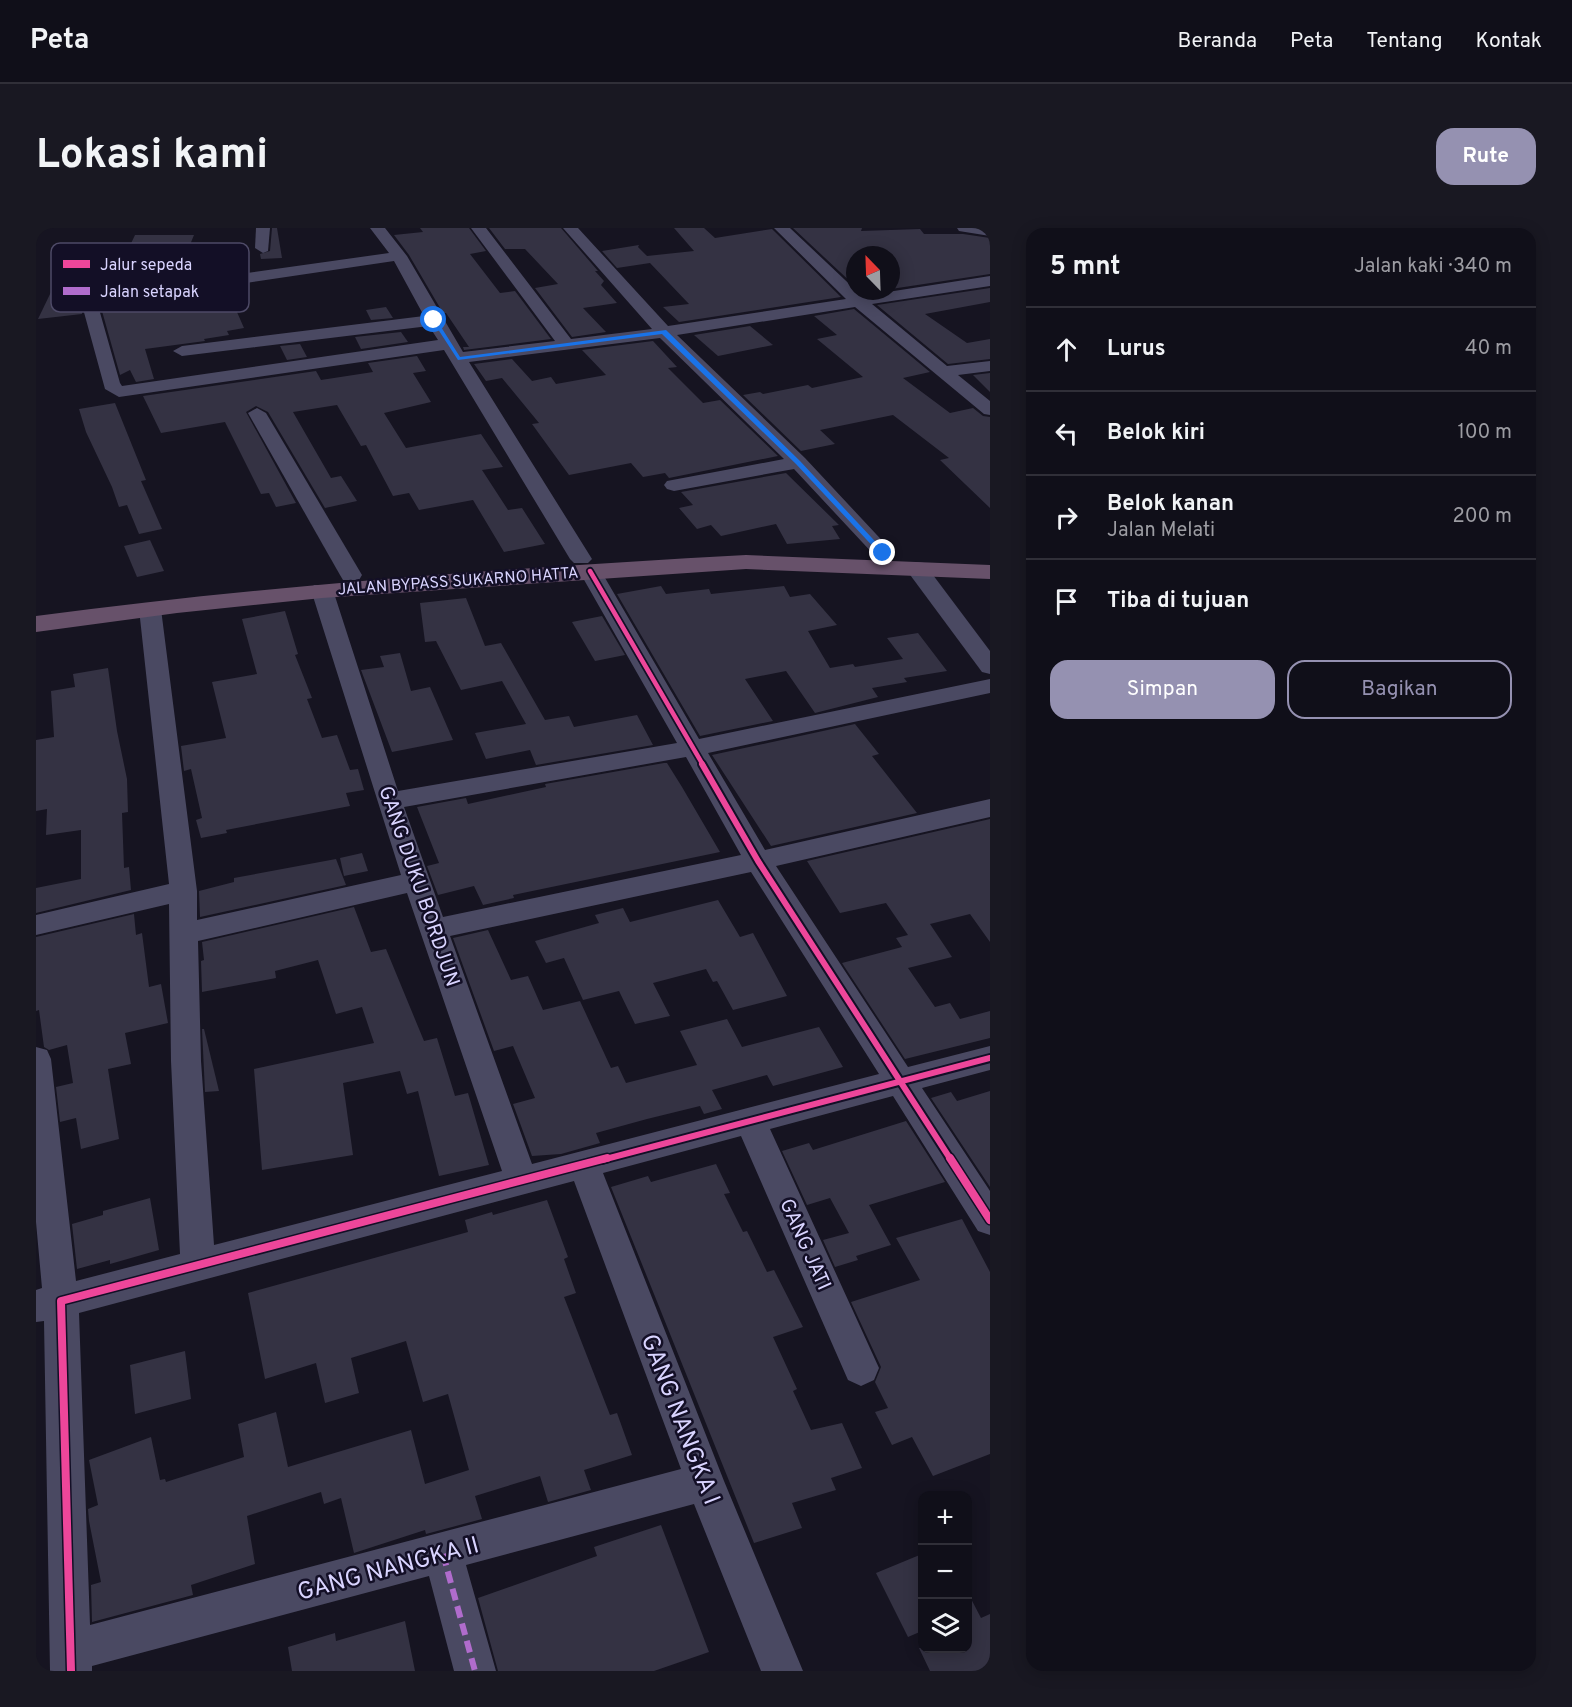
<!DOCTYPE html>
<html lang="id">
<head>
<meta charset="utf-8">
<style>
  body { margin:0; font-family:Overpass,sans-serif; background:#191822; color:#f1f3f6 }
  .controls { position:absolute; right:18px; bottom:18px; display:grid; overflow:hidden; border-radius:12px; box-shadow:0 3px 15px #0003 }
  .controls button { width:54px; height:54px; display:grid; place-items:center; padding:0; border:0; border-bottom:2px solid #302f38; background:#100f19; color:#f1f3f6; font:30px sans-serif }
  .compass { position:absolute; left:810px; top:18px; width:54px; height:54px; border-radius:50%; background:#100f19; box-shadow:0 3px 15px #0003; rotate:337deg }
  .stop { position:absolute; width:18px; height:18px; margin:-14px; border:4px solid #1a73e8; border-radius:50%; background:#fff }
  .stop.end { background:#1a73e8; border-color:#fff; box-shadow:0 2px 6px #0008 }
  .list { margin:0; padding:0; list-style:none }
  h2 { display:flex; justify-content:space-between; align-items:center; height:78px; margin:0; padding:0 24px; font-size:26px }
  h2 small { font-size:20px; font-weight:400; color:#9c9ca2 }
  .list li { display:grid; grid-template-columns:39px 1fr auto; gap:18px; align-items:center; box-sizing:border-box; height:84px; padding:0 24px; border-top:2px solid #302f38 }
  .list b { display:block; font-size:22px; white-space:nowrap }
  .list p { margin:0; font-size:20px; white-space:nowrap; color:#9c9ca2 }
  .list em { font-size:20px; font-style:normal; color:#9c9ca2 }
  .actions { display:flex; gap:12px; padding:18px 24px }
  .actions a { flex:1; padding:14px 0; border:2px solid #9591b1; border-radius:18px; text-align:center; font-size:21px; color:#9591b1 }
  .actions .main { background:#9591b1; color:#fff }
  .icon { flex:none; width:33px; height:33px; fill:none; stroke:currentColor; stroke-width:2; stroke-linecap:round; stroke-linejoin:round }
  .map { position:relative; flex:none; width:954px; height:1443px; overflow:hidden; border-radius:18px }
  header { display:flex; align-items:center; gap:36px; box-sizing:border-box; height:84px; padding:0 30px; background:#100f19; border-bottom:2px solid #302f38 }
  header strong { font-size:28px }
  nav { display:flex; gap:33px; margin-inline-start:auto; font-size:21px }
  .intro { display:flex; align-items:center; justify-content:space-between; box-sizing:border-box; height:144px; padding:0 36px }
  h1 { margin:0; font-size:42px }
  .button { padding:15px 27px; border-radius:18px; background:#9591b1; color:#fff; font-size:21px; font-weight:700 }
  main { display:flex; gap:36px; padding:0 36px }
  aside { flex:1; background:#100f19; border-radius:18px; box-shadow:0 3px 15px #0003 }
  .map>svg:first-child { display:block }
</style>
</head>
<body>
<header>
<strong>Peta</strong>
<nav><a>Beranda</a><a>Peta</a><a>Tentang</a><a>Kontak</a></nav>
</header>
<div class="intro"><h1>Lokasi kami</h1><a class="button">Rute</a></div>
<main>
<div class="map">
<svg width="954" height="1443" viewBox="0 0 954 1443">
  <rect width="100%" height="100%" fill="#161421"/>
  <g fill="#343243">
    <path d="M236,0H241L246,30L225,31L224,26L234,23Z"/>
    <path d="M384,0H433L450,23L434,26L464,65L479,63L515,111L428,122L427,119H433L410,85H407L373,27L358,7L387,4Z"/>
    <path d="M453,0H525L562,43H559L568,53L565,57L581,75L547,80L570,104L536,109L499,60L522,56L489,21H469Z"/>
    <path d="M638,0H668L679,10L736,1L805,69L643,94L627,79L653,76L614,35L581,40L566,23L603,17L602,19L611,28L658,23Z"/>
    <path d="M757,0H826L825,3L884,1L888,6H927L954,10V46L855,61V27H819V58Z"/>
    <path d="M99,7H158L149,29L169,27L177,48L154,51L124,62L64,69L53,47L82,43Z"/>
    <path d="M954,60V74L889,86L931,115L954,111V131L912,136L841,77Z"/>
    <path d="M45,61L46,86L2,91L16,62Z"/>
    <path d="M183,61L189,76L197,75L208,100L191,103L193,107L168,111L169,113L109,121L118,151L100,154L94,142L84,147L66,83L130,75L157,65Z"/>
    <path d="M350,79L357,90L335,92L330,82Z"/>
    <path d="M818,81L894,144L867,150L914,185L937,180L947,188L954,189V280L904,232L913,230L857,187L784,202L799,216L765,223L707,167L724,164L727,166L772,157L776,160L827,149L781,111L801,107L778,88Z"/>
    <path d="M714,98L737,117L682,128L658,107Z"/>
    <path d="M365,104L372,114L325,121L319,109Z"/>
    <path d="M617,113L641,139L632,140L667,175L684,172L742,228L633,250L629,245L607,249L595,235L533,247L496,196L503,195L466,150L450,153L438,136L476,131L496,153L515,149L520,156L570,147L546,122Z"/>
    <path d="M264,116L271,129L251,132L244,118Z"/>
    <path d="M381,128L390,143L377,145L395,174L348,185L370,220L445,206L467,239L446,242L472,282L486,280L509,316L468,324L437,272L383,282L373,265L357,268L330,217L325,218L301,177L257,184L295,250L305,248L321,273L289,280L232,184L220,178L210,184L260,275L240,279L233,265L225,266L189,194L125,205L107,168L280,143L285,152L337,144L332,135Z"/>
    <path d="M954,145V164L937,147Z"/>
    <path d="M79,175L110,252L105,253L126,301L103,306L91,277L83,279L76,259L50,204L43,181Z"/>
    <path d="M750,245L803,297L796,298L804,311L751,316L740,296L685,308L675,297L661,301L643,280L657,277L645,264Z"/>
    <path d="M114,312L128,343L101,349L88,318Z"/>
    <path d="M625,358L630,366L673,361L675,366L748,358L754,369L774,366L801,397L772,403L794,440L817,436L819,439L867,431L851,410L882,405L911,443L868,450L871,454L836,460L842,469L779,485L750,443L709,451L737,493L664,508L581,366Z"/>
    <path d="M430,370L449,418L465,415L509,492L533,488L538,499L601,487L617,517L500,537L494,522L450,531L439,505L490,496L466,453L425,462L400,413L389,414L384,375Z"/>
    <path d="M249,383L262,426L259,427L276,470L271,471L286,510L301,507L314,542L322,541L328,562L310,565L314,578L190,602L191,605L165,610L160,592L166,590L155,541L148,543L145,518L190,510L176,454L221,446L206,391Z"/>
    <path d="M566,388L589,427L559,433L536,394Z"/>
    <path d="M364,425L375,463L394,459L417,512L356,524L325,442L348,439L344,428Z"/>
    <path d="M72,440L81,503L91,551L92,584L86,585L88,640L93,639L95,662L0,685V660L45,651V602L10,607L11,581L0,583V512L18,509L15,463L39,459L37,446Z"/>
    <path d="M819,496L843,526L836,528L881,585L735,618L676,527Z"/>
    <path d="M628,535H631L646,559L684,624L477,667L478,670L447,677L438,658L402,667L391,638L403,635L381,579L430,570L432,576L510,559L509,556Z"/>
    <path d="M954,591V714L934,686L894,696L916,729L872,740L899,779L914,775L924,791L954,783V810L869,831L806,735L866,719L860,710L872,707L850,675L804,685L771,633Z"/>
    <path d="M326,625L332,643L308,648L304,630Z"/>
    <path d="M300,631L310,657L164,689L163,663L198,654V650Z"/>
    <path d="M682,672L704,709L717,705L751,768L697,782L681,753L677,754L670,741L617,755L634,788L599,796L583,763L547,772L528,730L510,735L499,713L563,695L559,687L587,680L594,694Z"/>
    <path d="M318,679L335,724L350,721L388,813L401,810L419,868L432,865L453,937L403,948L382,863L371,866L364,843L307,855L317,927L226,942L218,841L338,815L326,779L300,786L282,732L239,743L240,750L166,764L165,733L168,732L166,714Z"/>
    <path d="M98,686L100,707L106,705L113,759L125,756L132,795L89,805L95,836L72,841L83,911L45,921L40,890L24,894L20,859L37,855L31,817L13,822L8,819L3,782L0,783V709Z"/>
    <path d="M452,702L475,752L492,748L507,782L544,773L575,840L582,838L590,855L661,837L644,803L691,791L706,819L783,799L807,839L737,858L731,847L676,862L686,881L668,886L664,878L611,891L560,905L564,915L525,926L496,928L477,876L499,870L477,818L458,823L417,710Z"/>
    <path d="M166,801H168L183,863L169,864Z"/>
    <path d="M954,863V959L895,870L915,864L921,873Z"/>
    <path d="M870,893L909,954L833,977L855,1017L820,1028L822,1032L799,1039L787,1012L813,1005L794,970L771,977L746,923L773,915L777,922Z"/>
    <path d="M680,936L694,965L688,966L707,1004L711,1003L731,1044L738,1042L767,1099L737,1109L761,1161L757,1163L775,1202L806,1195L826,1240L795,1250L800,1262L756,1275L766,1300L718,1315L575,959L612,948L615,954Z"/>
    <path d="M114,970L123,1022L74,1036V1032L41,1041L36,996L67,987V983Z"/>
    <path d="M511,972L532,1029L528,1031L540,1065L528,1069L574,1187L581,1185L596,1227L548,1242L555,1262L512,1274L504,1248L439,1268L446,1291L390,1306L389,1302L318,1325L305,1270L288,1276L285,1264L211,1288L219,1336L155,1357L157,1367L56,1394L55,1357L65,1354L53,1293L52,1281L62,1277L53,1232L115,1209L124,1252L129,1251L130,1254L208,1229L202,1196L240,1184L252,1239L375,1202L389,1256L433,1242L412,1166L387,1174L370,1113L315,1130L323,1165L289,1175L280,1135L229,1151L212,1065L432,1004L429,992L456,984L457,987Z"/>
    <path d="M926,991L954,1044V1226L897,1248L876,1209L856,1217L839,1184L852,1180L839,1154L845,1139L815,1074L884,1052L860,1010Z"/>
    <path d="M149,1123L155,1171L99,1186L94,1137Z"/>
    <path d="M625,1297L673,1424L618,1443H462L442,1370L561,1328L558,1319Z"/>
    <path d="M886,1326V1403L872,1409L840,1345Z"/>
    <path d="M932,1365L945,1390L954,1386V1443H894L883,1420H932Z"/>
    <path d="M369,1393L379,1443H256L252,1419L299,1405L300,1413Z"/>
  </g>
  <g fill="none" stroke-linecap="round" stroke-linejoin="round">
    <g fill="#4a4962" fill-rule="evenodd">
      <path d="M220,0H234L232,23L227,25L219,20Z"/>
      <path d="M334,0H349L371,28L427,124L519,113L435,0H450L535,111L616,101L527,0H542L632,98L810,71L738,0H754L826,68L954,48V58L836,76L911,138L954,133V143L922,147L954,173V187L948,186L819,79L641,107L769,230L854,321L857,325L854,329H840L758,241L638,263L631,261L628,257L631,253L748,231L624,110L433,134L556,331L552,335H538L534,331L408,122L83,169L69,161L46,77L47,60H59L62,71L125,64L130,60L155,53L353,25ZM358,33L388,88L146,118L137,123L146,128L393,98L402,112L86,158L84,155L63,81L130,73L156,63Z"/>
      <path d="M921,0H954V8L923,3Z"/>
      <path d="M221,180L230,185L326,347L323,352H307L304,347L212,185Z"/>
      <path d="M880,334L888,335L954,423V446L946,444L869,340L872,335Z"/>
      <path d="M554,337L562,338L565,343L663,511L954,451V465L672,525L729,622L954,571V589L740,638L872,839L954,818V842L886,860L954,963V1007L942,1003L857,868L734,901L843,1140L838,1152L825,1158L812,1152L705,908L567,945L688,1253L767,1443H725L658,1276L430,1337L460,1443H418L393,1348L56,1438V1443H14L8,1093L0,1094V1062L6,1060L0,994V819L11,822L15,831L40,1053L144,1026L135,833L133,676L0,707V687L133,656L103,381L106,376H122L125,381L161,663V692L365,647L275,362L278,357H294L297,362L362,563L641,515L543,343L546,338ZM650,529L705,627L407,689L368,579ZM715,644L843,846L496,936L414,708ZM371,665L466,943L178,1017L165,833L162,713ZM538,953L645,1241L54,1397L43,1085Z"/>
    </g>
    <path fill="#67516a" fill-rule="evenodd" d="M710,327L954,337V351L710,341L286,370L141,385L0,404V388C236,357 472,340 710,327Z"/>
    <path stroke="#b06ccc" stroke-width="3" stroke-dasharray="5 3" stroke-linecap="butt" d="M54,77L130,68L137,83"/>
    <path stroke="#b06ccc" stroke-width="6" stroke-dasharray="12 6" stroke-linecap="butt" d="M407,1326L439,1443"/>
    <defs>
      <path id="cycleway-far2" d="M554,343L667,537"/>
      <g id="cycleway-far1">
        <path d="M666,536L722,633L915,932"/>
        <path d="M566,932L954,830"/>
      </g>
      <g id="cycleway">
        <path d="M914,930L954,992"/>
        <path d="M35,1443L25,1073L571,930"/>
      </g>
    </defs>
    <use href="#cycleway-far2" stroke="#130f26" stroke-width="8"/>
    <use href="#cycleway-far1" stroke="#130f26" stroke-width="10"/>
    <use href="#cycleway" stroke="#130f26" stroke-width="11"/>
    <use href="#cycleway-far2" stroke="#ed469a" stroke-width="4.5"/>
    <use href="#cycleway-far1" stroke="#ed469a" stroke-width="6"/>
    <use href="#cycleway" stroke="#ed469a" stroke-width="8"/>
  </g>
  <path fill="#1a73e8" d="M400,91L424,129L630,102L764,233L850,325L844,326L760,236L626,106L422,132L396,92Z"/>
  <g text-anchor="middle" stroke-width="5" stroke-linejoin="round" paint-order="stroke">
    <g font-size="16" fill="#d9d4ff" stroke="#130f26">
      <text transform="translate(422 352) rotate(-4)" y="6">JALAN BYPASS SUKARNO HATTA</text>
    </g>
    <g font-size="20" fill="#d9d4ff" stroke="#130f26">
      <text transform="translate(384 658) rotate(71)" y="7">GANG DUKU BORDJUN</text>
      <text transform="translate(770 1016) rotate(66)" y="7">GANG JATI</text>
    </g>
    <g font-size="24" fill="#d9d4ff" stroke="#130f26">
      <text transform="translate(645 1191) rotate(69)" y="8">GANG NANGKA I</text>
      <text transform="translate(352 1340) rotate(-15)" y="8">GANG NANGKA II</text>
    </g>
  </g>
  <rect x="15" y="15" width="198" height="69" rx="9" fill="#130f26" stroke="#4e4a67" stroke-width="1.5"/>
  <rect x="27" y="32" width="27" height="8" fill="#ed469a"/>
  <rect x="27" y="59" width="27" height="8" fill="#b06ccc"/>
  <g font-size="16" fill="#d9d4ff">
    <text x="64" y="42">Jalur sepeda</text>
    <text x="64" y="69">Jalan setapak</text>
  </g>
</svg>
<div class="controls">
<button>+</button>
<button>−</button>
<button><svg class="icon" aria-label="layers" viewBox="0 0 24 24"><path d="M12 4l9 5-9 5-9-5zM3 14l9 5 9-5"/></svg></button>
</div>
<svg class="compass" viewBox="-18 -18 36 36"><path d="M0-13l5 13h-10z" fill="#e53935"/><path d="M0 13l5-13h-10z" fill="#9c9ca2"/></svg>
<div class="stop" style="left:398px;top:92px"></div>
<div class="stop end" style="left:847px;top:325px"></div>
</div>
<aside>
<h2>5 mnt<small>Jalan kaki · 340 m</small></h2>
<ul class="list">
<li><svg class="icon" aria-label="ahead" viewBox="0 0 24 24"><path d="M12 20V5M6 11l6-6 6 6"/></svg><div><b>Lurus</b></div><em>40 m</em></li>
<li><svg class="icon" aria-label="left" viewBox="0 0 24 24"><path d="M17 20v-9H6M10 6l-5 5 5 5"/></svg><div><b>Belok kiri</b></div><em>100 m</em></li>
<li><svg class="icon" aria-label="right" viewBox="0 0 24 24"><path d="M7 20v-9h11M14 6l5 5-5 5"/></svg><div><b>Belok kanan</b><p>Jalan Melati</p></div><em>200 m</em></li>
<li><svg class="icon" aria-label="arrive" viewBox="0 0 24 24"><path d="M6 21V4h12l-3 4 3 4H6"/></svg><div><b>Tiba di tujuan</b></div></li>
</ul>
<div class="actions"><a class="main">Simpan</a><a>Bagikan</a></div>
</aside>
</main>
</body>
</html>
